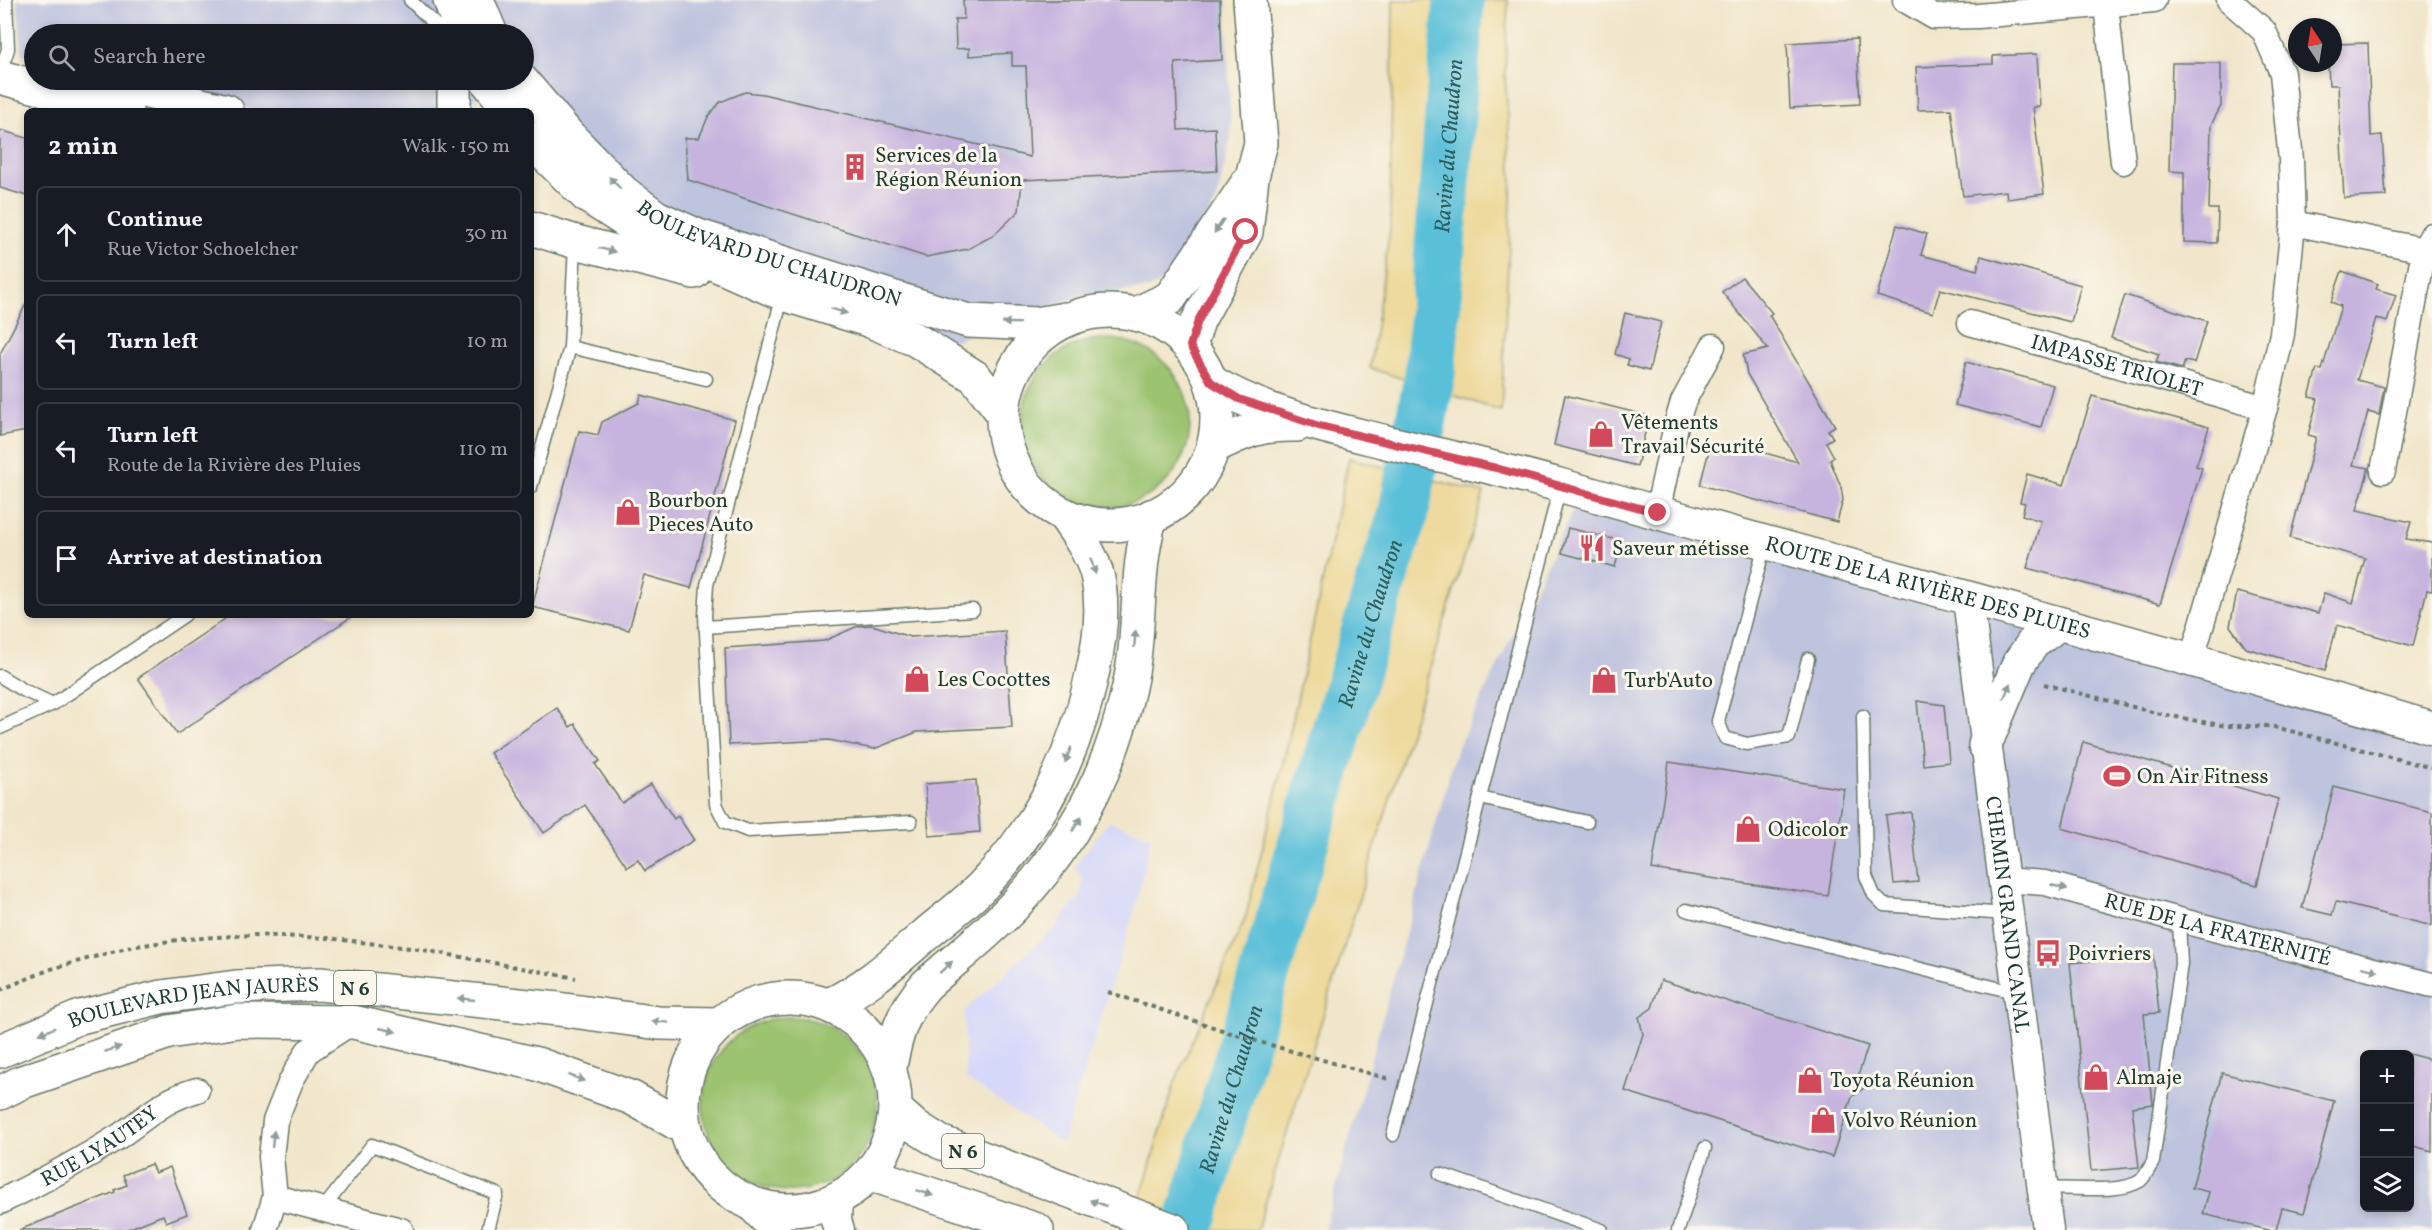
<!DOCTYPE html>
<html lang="en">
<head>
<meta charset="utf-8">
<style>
  body { margin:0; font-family:Vollkorn,serif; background:#20242c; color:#f1f3f6 }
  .controls { position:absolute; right:18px; bottom:18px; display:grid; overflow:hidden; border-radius:9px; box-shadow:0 3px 9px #0003 }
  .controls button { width:54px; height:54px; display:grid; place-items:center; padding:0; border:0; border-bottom:2px solid #363941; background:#171b24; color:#f1f3f6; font:30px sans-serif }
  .compass { position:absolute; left:2288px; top:18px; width:54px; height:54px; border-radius:50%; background:#171b24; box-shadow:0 3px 9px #0003; rotate:348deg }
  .stop { position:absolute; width:18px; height:18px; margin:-14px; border:4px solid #d1495b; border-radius:50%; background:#fff }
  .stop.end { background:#d1495b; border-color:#fff; box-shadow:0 2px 6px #0008 }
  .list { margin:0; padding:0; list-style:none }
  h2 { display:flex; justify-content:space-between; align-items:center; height:78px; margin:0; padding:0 24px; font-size:26px }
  h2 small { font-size:20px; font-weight:400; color:#9ea1a6 }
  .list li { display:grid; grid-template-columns:39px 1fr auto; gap:18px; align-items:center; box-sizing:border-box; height:96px; margin:0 12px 12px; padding:0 12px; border:2px solid #363941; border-radius:9px }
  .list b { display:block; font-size:22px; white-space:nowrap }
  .list p { margin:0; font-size:20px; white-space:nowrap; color:#9ea1a6 }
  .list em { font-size:20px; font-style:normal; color:#9ea1a6 }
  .icon { flex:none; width:33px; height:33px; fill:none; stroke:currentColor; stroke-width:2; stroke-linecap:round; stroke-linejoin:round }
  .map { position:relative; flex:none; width:2432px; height:1230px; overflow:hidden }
  .search { position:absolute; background:#171b24; box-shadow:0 3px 9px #0003; left:24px; top:24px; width:510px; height:66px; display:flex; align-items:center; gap:15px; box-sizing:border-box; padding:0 21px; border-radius:33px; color:#9ea1a6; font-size:22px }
  .panel { position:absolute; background:#171b24; box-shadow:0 3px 9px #0003; left:24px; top:108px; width:510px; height:510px; border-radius:9px }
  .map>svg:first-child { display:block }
</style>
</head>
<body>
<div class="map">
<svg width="2432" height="1230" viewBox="0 0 2432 1230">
  <rect width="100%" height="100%" fill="#fbf7ec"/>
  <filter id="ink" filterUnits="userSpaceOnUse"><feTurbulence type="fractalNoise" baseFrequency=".0167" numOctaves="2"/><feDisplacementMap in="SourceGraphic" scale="12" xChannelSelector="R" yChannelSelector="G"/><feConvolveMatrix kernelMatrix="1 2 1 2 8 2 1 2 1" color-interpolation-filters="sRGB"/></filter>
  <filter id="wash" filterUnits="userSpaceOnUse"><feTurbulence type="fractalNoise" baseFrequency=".008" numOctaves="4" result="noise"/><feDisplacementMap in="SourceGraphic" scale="24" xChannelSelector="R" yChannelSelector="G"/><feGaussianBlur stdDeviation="1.35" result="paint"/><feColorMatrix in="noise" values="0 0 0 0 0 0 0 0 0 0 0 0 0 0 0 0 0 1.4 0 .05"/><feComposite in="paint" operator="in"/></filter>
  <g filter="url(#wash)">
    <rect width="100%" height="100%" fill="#f1e6cb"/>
    <path fill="#d6d8f9" d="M1109,821L1151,836L1136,905L1062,1143L966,1079L964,1011L1052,930L1081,895L1083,878L1074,867Z"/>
    <g fill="#bec3de" fill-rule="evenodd">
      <path d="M17,0H1226L1231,138L1217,198L1176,276L1148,289L1081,295L953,341L791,287L531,128V111L500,90L445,111H256L127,80H524V34H34V57L22,54Z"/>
      <path d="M1582,492L2432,728V1230H1324L1456,751ZM2364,1054H2410V1208H2364Z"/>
    </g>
    <g fill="#9bc36f" stroke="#5d8052" stroke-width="1.5">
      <circle cx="1106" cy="423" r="84"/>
      <circle cx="790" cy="1104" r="87"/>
    </g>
    <g fill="#eeda9e" stroke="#868c69" stroke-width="1.5">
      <path d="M1393,0H1508L1505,73L1512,181L1501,411L1370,368L1390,229Z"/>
      <path d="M1349,458L1484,493L1257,1230H1131L1175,1082L1246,916L1288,742Z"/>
    </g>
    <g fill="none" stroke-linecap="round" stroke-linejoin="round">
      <path stroke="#5abfd8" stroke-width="51" id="s1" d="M1188,1230L1383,576L1403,516L1430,374L1459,0"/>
    </g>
    <g id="blocks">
      <g fill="#c6b4de">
        <path d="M963,0H1220L1222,60L1175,63L1178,130L1215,128L1217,171L1022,180L1019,211L994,235L968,249L926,257L688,180L685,138H699L708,117L720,102L745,92L763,94L1030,157L1026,66H1012V53L969,56V48L956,49L955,19H964Z"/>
        <path d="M1857,39L1860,104L1790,108L1787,43Z"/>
        <path d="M2368,43L2371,136L2382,135L2386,196L2344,198L2338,85H2329L2328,63H2333V44Z"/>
        <path d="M2037,54L2040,107H2033L2044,194L2007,199L2006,191L1963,196L1951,109L1918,110L1916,67L1993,64V56Z"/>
        <path d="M2172,63H2221V106L2211,125L2209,209H2218L2217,243L2184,242V172L2169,171Z"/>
        <path d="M0,130L27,138V196L0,188Z"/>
        <path d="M1897,225L1927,234L1921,255L1977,270L1981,256L2081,285L2071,322L1940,289L1933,313L1877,296Z"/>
        <path d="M2342,271L2378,284L2376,289L2396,295L2387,322L2376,318L2357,380L2384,387L2379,415L2368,412L2353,465L2369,468L2357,510L2411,522L2406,539L2432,543V591L2427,590L2413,646L2337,625L2325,671L2246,648L2230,626L2237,592L2318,613L2324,593L2353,603L2365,558L2290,538L2316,437L2308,435L2318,399L2309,397L2317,369L2322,370L2341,306L2331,302Z"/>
        <path d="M1742,277L1772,313L1769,315L1835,426L1828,430L1833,438L1826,442L1834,457L1830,460L1841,487L1843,500L1837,522L1700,485L1710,447L1726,451L1728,443L1798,462L1747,374L1743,355L1768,349L1722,292Z"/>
        <path d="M2125,295L2207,321L2194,363L2185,361L2182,369L2156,362L2159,354L2111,338Z"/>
        <path d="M27,302V431L0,436V354Z"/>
        <path d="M1625,313L1661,322L1649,371L1627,365L1629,359L1615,354Z"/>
        <path d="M1966,362L2053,385L2041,427L1955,405Z"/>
        <path d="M641,395L735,420L691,588L644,575L629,630L532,607L579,431L598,435L602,422L639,403Z"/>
        <path d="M1565,395L1649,416L1637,466L1554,445Z"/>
        <path d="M2092,396L2209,427L2196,466L2202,468L2160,604L2027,568L2041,521L2022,515L2025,503L2020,502L2027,474L2064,485Z"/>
        <path d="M1568,528L1622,541L1615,567L1562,553Z"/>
        <path d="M231,615H354L177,734L138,678Z"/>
        <path d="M872,625L910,637L1005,631L1012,727L917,732L874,749L829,740L729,745L725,648L824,641L858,626Z"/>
        <path d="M1917,701L1944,705L1949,762L1923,765Z"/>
        <path d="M557,708L570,727L575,724L600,761L595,764L622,803L651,784L674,819L678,816L694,840L645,871L638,860L627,867L585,805L544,833L490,753Z"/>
        <path d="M2083,742L2278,799L2257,885L2062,828Z"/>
        <path d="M1669,762L1844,789L1828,896L1652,869Z"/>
        <path d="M976,780L980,832L929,836L925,784Z"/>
        <path d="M2334,787L2432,812V926L2336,902L2332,915L2302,908Z"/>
        <path d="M1911,812L1918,882L1894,884L1886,816Z"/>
        <path d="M2153,955L2159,1013L2144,1014L2153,1104L2132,1107L2139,1167L2091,1171L2070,963Z"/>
        <path d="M1661,980L1868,1046L1859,1073L1864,1088L1852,1097L1832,1157L1625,1091L1643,1034L1639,1017L1652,1008Z"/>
        <path d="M2409,1054L2432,1060V1151L2409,1145Z"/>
        <path d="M2222,1073L2334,1101L2304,1213L2282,1208L2276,1230H2268L2203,1214L2209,1192L2192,1188Z"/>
        <path d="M151,1164L155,1173L170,1167L187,1214L166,1222L163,1215L125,1230H19L115,1192L114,1190L127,1185L123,1175Z"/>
      </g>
    </g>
  </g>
  <g filter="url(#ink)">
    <use href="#blocks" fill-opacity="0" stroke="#687869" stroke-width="1.5"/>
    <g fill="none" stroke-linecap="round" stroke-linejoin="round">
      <defs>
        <g id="service">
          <path d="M410,0L445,34"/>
          <path d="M5,58L8,49L6,0"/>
          <path d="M783,294L707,585L705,616L716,804L725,822L748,831L911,822"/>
          <path d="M570,347L706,379"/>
          <path d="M531,487L570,347L575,244"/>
          <path d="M1765,544L1718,721L1725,738L1747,744L1789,737L1808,659"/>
          <path d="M705,627L973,610"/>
          <path d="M0,676L23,690L53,704"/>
          <path d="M1863,716L1866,876L1874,895L1884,905L2006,914"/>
          <path d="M0,728L53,704L185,615"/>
          <path d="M1480,798L1587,822"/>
          <path d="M1686,910L2017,993"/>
          <path d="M1393,1135L1560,487"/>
          <path d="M1440,1174L1602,1230"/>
          <path d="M2043,1189C2071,1186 2118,1195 2140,1181C2145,1177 2149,1168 2153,1162L2181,964L2179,920"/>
          <path d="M323,1209L372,1145L497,1194L488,1230"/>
          <path d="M1678,1230L1705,1148"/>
        </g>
        <g id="minor">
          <path d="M1905,0L1934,17L1978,16L2154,0"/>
          <path d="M2106,5L2123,162"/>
          <path d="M2293,223L2424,250"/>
          <path id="s2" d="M1970,323L2265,408"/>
          <path d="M2383,471L2424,250L2432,235"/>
          <path d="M1657,513L1676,425L1683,402L1713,346"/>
          <path d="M2192,658L2265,408L2282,334L2293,223L2291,160L2282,73L2264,31L2229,0"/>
          <path id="s3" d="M2002,880L2045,883L2179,920L2432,985"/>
          <path d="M275,1197L401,1230"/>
          <path id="s4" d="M0,1202C41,1182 80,1161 118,1137C148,1117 160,1101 197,1090"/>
          <path d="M265,1230L275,1197L271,1157L275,1121L291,1081L308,1051L351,1023"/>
        </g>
        <g id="tertiary">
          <path id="s5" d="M1968,599L2048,1230"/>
          <path d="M837,1199L836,1220L839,1230"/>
          <path d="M749,1203L775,1230"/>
        </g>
        <g id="secondary">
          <path d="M450,0L462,34"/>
          <path d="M477,0L491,34"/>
          <path d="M0,77L126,111"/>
          <path d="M97,80L227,111"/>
          <path d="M454,80V111"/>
          <path d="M486,80L511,111"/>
          <path id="s6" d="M521,80L568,135L623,192L656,217L698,236L968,321L1036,324L1065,319"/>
          <path d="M531,138L539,149L587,196L624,220L660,240L783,294L868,320L916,340L975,377L1002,412"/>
          <path d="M531,228L576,242L694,272"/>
          <circle cx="1110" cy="418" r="107"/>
          <path d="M1136,314L1170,298L1249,181"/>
          <path d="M1190,346L1198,321L1246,232L1252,177L1261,143L1250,0"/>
          <path id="s7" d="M1211,382C1265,414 1326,427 1386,442C1444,456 1501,469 1559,485C1850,567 2142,644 2432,728"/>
          <path d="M1213,447C1246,431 1260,424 1297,425"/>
          <path d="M1985,745L2019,663L2033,643L2058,624"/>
          <path d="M829,1005C866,988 894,962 924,936C945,918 968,902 986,882C1042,823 1077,749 1093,670C1100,640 1104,609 1098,579C1093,555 1078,535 1064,515"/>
          <path d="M890,1067C896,1033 903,1011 926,985C954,960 985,936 1011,909C1071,847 1111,771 1129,687C1142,631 1134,572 1151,516"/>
        </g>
        <g id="primary">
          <circle cx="789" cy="1104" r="106"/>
          <path id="s8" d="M0,1051L80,1017L161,997L236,987L320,984L558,1009L659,1023L718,1024"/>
          <path d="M0,1093L22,1082L169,1032L238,1021L353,1022L537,1064L632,1098L685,1128"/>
          <path d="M896,1110L913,1125L940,1142L1173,1230"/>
          <path d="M870,1174L1037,1230"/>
        </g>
      </defs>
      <use href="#service" stroke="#687869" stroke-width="15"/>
      <use href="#minor" stroke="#687869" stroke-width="27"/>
      <use href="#tertiary" stroke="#687869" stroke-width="33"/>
      <use href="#secondary" stroke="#687869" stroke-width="36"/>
      <use href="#primary" stroke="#687869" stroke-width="36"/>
      <g stroke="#687869" stroke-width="4" stroke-dasharray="4.5 4.5" stroke-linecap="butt">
        <path d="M2044,684L2156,713L2197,721L2227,726H2269L2279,728L2432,768"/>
        <path d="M0,990L51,969L130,947L184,939L254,935L327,938L418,949L576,978"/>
        <path d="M1108,992L1246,1038L1389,1079"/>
      </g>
      <use href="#service" stroke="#fff" stroke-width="12"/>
      <use href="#minor" stroke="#fff" stroke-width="24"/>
      <use href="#tertiary" stroke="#fff" stroke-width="30"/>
      <use href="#secondary" stroke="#fff" stroke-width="33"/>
      <use href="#primary" stroke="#fff" stroke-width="33"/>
    </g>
    <defs><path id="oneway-solid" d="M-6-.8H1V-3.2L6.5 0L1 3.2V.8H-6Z" transform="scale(1.5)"/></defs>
    <g fill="#8f9e9a">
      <use href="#oneway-solid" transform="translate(615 183) rotate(-134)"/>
      <use href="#oneway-solid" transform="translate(1219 226) rotate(124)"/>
      <use href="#oneway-solid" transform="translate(607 250) rotate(14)"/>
      <use href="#oneway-solid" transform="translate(839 311) rotate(17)"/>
      <use href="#oneway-solid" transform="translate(1011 323) rotate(-179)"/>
      <use href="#oneway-solid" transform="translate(1093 566) rotate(72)"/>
      <use href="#oneway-solid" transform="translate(1135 639) rotate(-85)"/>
      <use href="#oneway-solid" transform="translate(2007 691) rotate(-68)"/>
      <use href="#oneway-solid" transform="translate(1068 755) rotate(111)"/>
      <use href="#oneway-solid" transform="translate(1077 824) rotate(-56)"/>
      <use href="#oneway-solid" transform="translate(2059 887) rotate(15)"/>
      <use href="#oneway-solid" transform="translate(946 967) rotate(-42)"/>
      <use href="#oneway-solid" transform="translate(2370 969) rotate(14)"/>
      <use href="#oneway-solid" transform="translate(466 999) rotate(-174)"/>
      <use href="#oneway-solid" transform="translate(660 1022) rotate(-176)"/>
      <use href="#oneway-solid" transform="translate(388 1030) rotate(13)"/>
      <use href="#oneway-solid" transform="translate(47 1031) rotate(157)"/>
      <use href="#oneway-solid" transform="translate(113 1049) rotate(-18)"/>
      <use href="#oneway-solid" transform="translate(577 1078) rotate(20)"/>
      <use href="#oneway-solid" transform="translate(273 1139) rotate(-84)"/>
      <use href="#oneway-solid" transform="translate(925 1193) rotate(18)"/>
      <use href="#oneway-solid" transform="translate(1098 1203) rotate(-160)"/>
    </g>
  </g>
  <g fill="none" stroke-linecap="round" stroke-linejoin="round" filter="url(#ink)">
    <path stroke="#d1495b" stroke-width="8" d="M1246,232L1198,321L1190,346L1211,382L1239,399L1319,426L1496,468L1658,513"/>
  </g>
  <defs>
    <symbol id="building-bare" viewBox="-9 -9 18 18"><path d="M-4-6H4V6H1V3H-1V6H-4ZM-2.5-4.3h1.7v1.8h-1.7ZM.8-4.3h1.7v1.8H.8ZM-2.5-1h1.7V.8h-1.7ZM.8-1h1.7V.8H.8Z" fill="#d1495b" stroke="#fbf7ec" stroke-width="2.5" paint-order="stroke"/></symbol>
    <symbol id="shop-bare" viewBox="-9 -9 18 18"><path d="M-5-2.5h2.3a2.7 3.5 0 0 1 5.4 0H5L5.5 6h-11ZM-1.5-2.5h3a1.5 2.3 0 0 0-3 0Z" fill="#d1495b" stroke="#fbf7ec" stroke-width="2.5" paint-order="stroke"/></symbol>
    <symbol id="restaurant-bare" viewBox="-9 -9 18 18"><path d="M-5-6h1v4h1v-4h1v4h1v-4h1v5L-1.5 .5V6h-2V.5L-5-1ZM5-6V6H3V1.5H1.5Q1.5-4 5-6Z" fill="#d1495b" stroke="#fbf7ec" stroke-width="2.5" paint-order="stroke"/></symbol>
    <symbol id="stadium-bare" viewBox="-9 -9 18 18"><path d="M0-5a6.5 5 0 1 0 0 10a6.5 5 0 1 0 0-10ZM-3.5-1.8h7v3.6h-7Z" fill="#d1495b" stroke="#fbf7ec" stroke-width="2.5" paint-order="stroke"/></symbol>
    <symbol id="bus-bare" viewBox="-9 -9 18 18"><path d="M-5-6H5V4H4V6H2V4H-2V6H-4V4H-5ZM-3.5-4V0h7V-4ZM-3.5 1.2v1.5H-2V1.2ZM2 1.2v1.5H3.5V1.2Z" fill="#d1495b" stroke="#fbf7ec" stroke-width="2.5" paint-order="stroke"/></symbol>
  </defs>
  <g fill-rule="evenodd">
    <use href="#building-bare" x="836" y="148" width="38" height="38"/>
    <use href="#shop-bare" x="1582" y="415" width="38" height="38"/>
    <use href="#shop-bare" x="609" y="493" width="38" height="38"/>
    <use href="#restaurant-bare" x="1573" y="529" width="38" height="38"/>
    <use href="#shop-bare" x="898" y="660" width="38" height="38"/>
    <use href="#shop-bare" x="1585" y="661" width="38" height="38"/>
    <use href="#stadium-bare" x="2098" y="757" width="38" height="38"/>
    <use href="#shop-bare" x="1729" y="810" width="38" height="38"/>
    <use href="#bus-bare" x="2029" y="934" width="38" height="38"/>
    <use href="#shop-bare" x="2077" y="1058" width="38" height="38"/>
    <use href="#shop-bare" x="1791" y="1061" width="38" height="38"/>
    <use href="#shop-bare" x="1804" y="1101" width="38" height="38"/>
  </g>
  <g text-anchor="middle" stroke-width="6" stroke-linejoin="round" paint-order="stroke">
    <g fill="#fbf7ec" stroke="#61756b" stroke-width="1.5">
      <rect x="334" y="971" width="42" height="34" rx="4.5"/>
      <rect x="942" y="1134" width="42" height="34" rx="4.5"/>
    </g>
    <g font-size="20" font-weight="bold" fill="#1f3d34">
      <text x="355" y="995">N 6</text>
      <text x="963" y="1158">N 6</text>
    </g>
    <g font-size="21" fill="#1f3d34" stroke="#fbf7ec" text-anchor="start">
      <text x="875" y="162">Services de la<tspan x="875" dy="24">Région Réunion</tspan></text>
      <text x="1621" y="429">Vêtements<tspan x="1621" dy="24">Travail Sécurité</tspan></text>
      <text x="648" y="507">Bourbon<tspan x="648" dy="24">Pieces Auto</tspan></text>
      <text x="1612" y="555">Saveur métisse</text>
      <text x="937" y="686">Les Cocottes</text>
      <text x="1624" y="687">Turb'Auto</text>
      <text x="2137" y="783">On Air Fitness</text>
      <text x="1768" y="836">Odicolor</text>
      <text x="2068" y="960">Poivriers</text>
      <text x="2116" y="1084">Almaje</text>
      <text x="1830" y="1087">Toyota Réunion</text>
      <text x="1843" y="1127">Volvo Réunion</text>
    </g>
    <g font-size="21" fill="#1f3d34" stroke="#fbf7ec">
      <text dy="7" stroke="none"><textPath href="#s6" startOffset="312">BOULEVARD DU CHAUDRON</textPath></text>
      <text dy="7" stroke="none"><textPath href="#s2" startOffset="153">IMPASSE TRIOLET</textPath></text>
      <text dy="7" stroke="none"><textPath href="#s7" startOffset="747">ROUTE DE LA RIVIÈRE DES PLUIES</textPath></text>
      <text dy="7" stroke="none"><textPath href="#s5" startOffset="318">CHEMIN GRAND CANAL</textPath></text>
      <text dy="7" stroke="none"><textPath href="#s3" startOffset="222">RUE DE LA FRATERNITÉ</textPath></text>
      <text dy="7" stroke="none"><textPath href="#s8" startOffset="202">BOULEVARD JEAN JAURÈS</textPath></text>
      <text dy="7" stroke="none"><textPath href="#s4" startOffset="114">RUE LYAUTEY</textPath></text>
    </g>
    <g font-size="22" font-style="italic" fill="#2e5e5d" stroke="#fbf7ec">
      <text dy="8" stroke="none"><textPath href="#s1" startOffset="1119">Ravine du Chaudron</textPath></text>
      <text dy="8" stroke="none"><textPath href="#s1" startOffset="633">Ravine du Chaudron</textPath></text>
      <text dy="8" stroke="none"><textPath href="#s1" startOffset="147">Ravine du Chaudron</textPath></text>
    </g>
  </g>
</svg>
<div class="controls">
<button>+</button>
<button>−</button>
<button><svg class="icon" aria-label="layers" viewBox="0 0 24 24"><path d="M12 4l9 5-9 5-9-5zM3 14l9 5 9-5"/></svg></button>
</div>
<svg class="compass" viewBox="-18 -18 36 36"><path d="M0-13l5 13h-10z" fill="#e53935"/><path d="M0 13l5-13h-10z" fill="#9ea1a6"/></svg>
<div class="stop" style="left:1246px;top:232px"></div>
<div class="stop end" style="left:1658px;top:513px"></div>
<div class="search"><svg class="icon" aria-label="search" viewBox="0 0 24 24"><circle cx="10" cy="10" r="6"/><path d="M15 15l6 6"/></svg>Search here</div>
<section class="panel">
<h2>2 min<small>Walk · 150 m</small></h2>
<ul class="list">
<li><svg class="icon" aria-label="ahead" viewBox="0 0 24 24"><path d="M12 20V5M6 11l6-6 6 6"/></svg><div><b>Continue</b><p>Rue Victor Schoelcher</p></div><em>30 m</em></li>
<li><svg class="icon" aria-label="left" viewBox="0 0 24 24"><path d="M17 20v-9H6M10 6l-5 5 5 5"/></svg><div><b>Turn left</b></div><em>10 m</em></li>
<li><svg class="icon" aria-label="left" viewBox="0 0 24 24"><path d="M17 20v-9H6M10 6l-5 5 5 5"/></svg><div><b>Turn left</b><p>Route de la Rivière des Pluies</p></div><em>110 m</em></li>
<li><svg class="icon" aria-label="arrive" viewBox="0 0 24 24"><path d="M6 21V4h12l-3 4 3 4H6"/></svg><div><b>Arrive at destination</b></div></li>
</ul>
</section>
</div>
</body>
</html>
